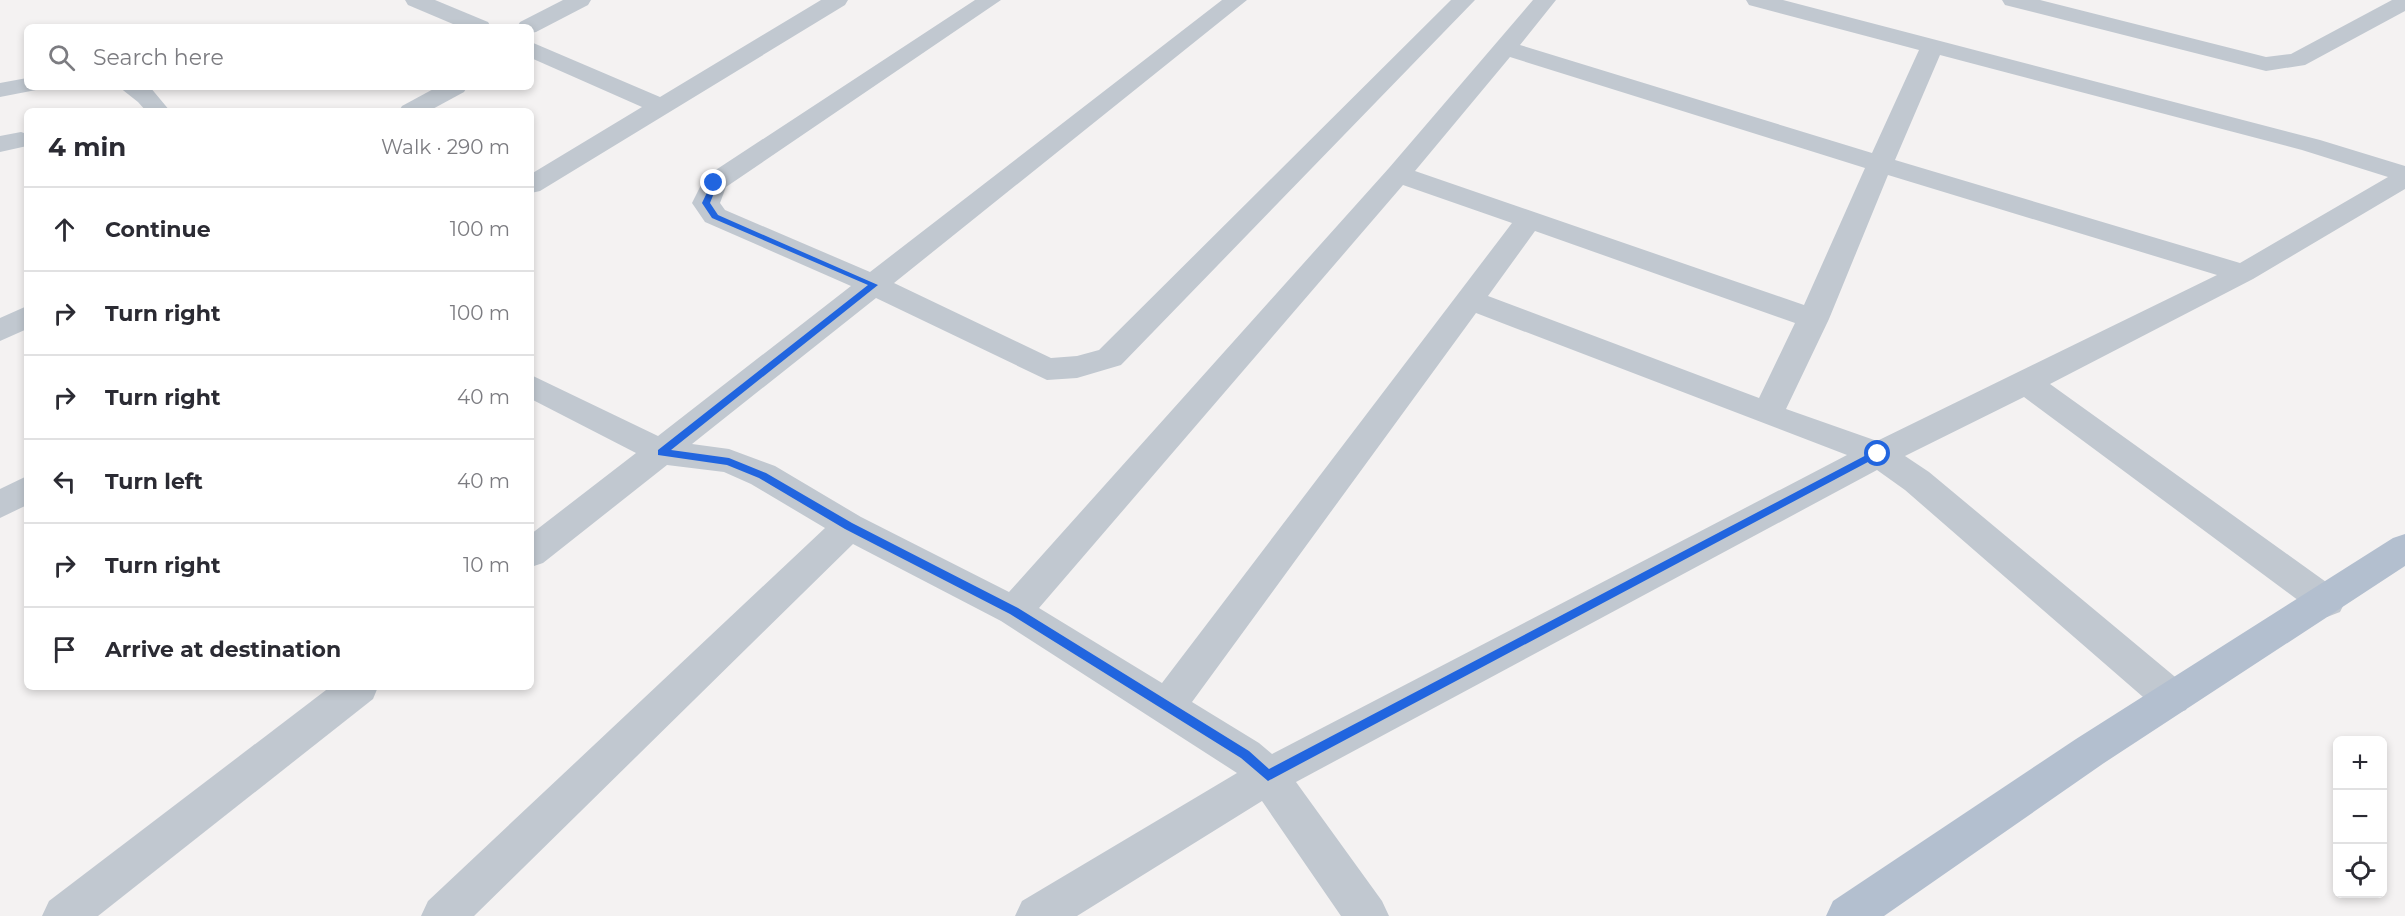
<!DOCTYPE html>
<html lang="en">
<head>
<meta charset="utf-8">
<style>
  body { margin:0; font-family:Montserrat,sans-serif; background:#f2f2f3; color:#2b2b33 }
  .controls { position:absolute; right:18px; bottom:18px; display:grid; overflow:hidden; border-radius:9px; box-shadow:0 3px 9px #0003 }
  .controls button { width:54px; height:54px; display:grid; place-items:center; padding:0; border:0; border-bottom:2px solid #e1e1e2; background:#fff; color:#2b2b33; font:30px sans-serif }
  .stop { position:absolute; width:18px; height:18px; margin:-14px; border:4px solid #2165df; border-radius:50%; background:#fff }
  .stop.end { background:#2165df; border-color:#fff; box-shadow:0 2px 6px #0008 }
  .list { margin:0; padding:0; list-style:none }
  h2 { display:flex; justify-content:space-between; align-items:center; height:78px; margin:0; padding:0 24px; font-size:26px }
  h2 small { font-size:20px; font-weight:400; color:#7c7c81 }
  .list li { display:grid; grid-template-columns:39px 1fr auto; gap:18px; align-items:center; box-sizing:border-box; height:84px; padding:0 24px; border-top:2px solid #e1e1e2 }
  .list b { display:block; font-size:22px; white-space:nowrap }
  .list em { font-size:20px; font-style:normal; color:#7c7c81 }
  .icon { flex:none; width:33px; height:33px; fill:none; stroke:currentColor; stroke-width:2; stroke-linecap:round; stroke-linejoin:round }
  .map { position:relative; flex:none; width:2405px; height:916px; overflow:hidden }
  .search { position:absolute; background:#fff; box-shadow:0 3px 9px #0003; left:24px; top:24px; width:510px; height:66px; display:flex; align-items:center; gap:15px; box-sizing:border-box; padding:0 21px; border-radius:9px; color:#7c7c81; font-size:22px }
  .panel { position:absolute; background:#fff; box-shadow:0 3px 9px #0003; left:24px; top:108px; width:510px; height:582px; border-radius:9px }
  .map>svg:first-child { display:block }
</style>
</head>
<body>
<div class="map">
<svg width="2405" height="916" viewBox="0 0 2405 916">
  <rect width="100%" height="100%" fill="#f4f2f2"/>
  <g fill="none" stroke-linecap="round" stroke-linejoin="round">
    <g fill="#c1c8d0" fill-rule="evenodd">
      <path d="M405,0H435L488,22L491,27H460L408,5Z"/>
      <path d="M563,0H591L588,5L536,32L531,33V27H517L520,22Z"/>
      <path d="M821,0H848L845,5L540,191L531,193V174L642,107L531,58V42L660,97Z"/>
      <path d="M975,0H1001L726,187L720,203L725,210L870,272L1222,0H1247L894,283L1051,358L1077,356L1099,350L1451,0H1475L1121,365L1077,378L1047,380L876,298L692,444L729,449L775,466L861,517L1009,592L1389,168L1533,0H1556L1520,45L1872,153L1919,50L1749,5L1746,0H1783L2320,140L2405,166V189L2253,279L2050,384L2340,592L2345,602L2340,612L2327,617L2314,612L2024,397L1905,456L1929,472L2186,686L2191,698L2186,710L2172,715L2158,710L1905,490L1877,470L1296,782L1382,901L1389,916H1341L1262,801L1077,916H1015L1022,901L1237,773L1001,621L853,544L474,916H421L428,901L825,528L751,484L724,472L667,465L543,563L531,567V534L636,453L531,399V375L658,436L851,286L705,222L692,203L705,177ZM1940,55L2302,150L2388,177L2240,263L1895,160ZM1510,57L1865,168L1804,305L1415,171ZM1888,175L2217,275L1877,441L1786,409L1829,319ZM1403,185L1512,223L1162,683L1039,608ZM1535,231L1795,323L1759,398L1488,296ZM1476,313L1847,455L1272,754L1259,743L1192,702Z"/>
      <path d="M2002,0H2040L2266,57L2291,54L2392,0H2405V11L2305,65L2266,71L2005,5Z"/>
      <path d="M27,78V87H38L36,90L0,97V83Z"/>
      <path d="M119,87H150L170,111H146L138,102Z"/>
      <path d="M437,87H467L464,92L429,111H399L402,106Z"/>
      <path d="M21,132L27,134V146L0,152V136Z"/>
      <path d="M27,306V329L0,341V318Z"/>
      <path d="M27,476V505L0,518V489Z"/>
      <path d="M330,687H378L373,699L98,916H42L49,901Z"/>
    </g>
    <path fill="#b3bfcf" fill-rule="evenodd" d="M2405,534V566L2104,763L1884,916H1826L1833,901L2076,739L2393,538Z"/>
  </g>
  <path fill="#2165df" d="M712,182L718,183L710,203L718,215L878,285L671,450L729,458L766,473L852,523L1018,608L1249,751L1269,769L1874,451L1883,454L1268,781L1241,758L1010,614L845,529L759,478L727,465L658,455V450L868,285L712,218L702,203Z"/>
</svg>
<div class="controls">
<button>+</button>
<button>−</button>
<button><svg class="icon" aria-label="locate" viewBox="0 0 24 24"><circle cx="12" cy="12" r="6"/><path d="M12 2v4M12 18v4M2 12h4M18 12h4"/></svg></button>
</div>
<div class="stop" style="left:1878px;top:454px"></div>
<div class="stop end" style="left:714px;top:183px"></div>
<div class="search"><svg class="icon" aria-label="search" viewBox="0 0 24 24"><circle cx="10" cy="10" r="6"/><path d="M15 15l6 6"/></svg>Search here</div>
<section class="panel">
<h2>4 min<small>Walk · 290 m</small></h2>
<ul class="list">
<li><svg class="icon" aria-label="ahead" viewBox="0 0 24 24"><path d="M12 20V5M6 11l6-6 6 6"/></svg><div><b>Continue</b></div><em>100 m</em></li>
<li><svg class="icon" aria-label="right" viewBox="0 0 24 24"><path d="M7 20v-9h11M14 6l5 5-5 5"/></svg><div><b>Turn right</b></div><em>100 m</em></li>
<li><svg class="icon" aria-label="right" viewBox="0 0 24 24"><path d="M7 20v-9h11M14 6l5 5-5 5"/></svg><div><b>Turn right</b></div><em>40 m</em></li>
<li><svg class="icon" aria-label="left" viewBox="0 0 24 24"><path d="M17 20v-9H6M10 6l-5 5 5 5"/></svg><div><b>Turn left</b></div><em>40 m</em></li>
<li><svg class="icon" aria-label="right" viewBox="0 0 24 24"><path d="M7 20v-9h11M14 6l5 5-5 5"/></svg><div><b>Turn right</b></div><em>10 m</em></li>
<li><svg class="icon" aria-label="arrive" viewBox="0 0 24 24"><path d="M6 21V4h12l-3 4 3 4H6"/></svg><div><b>Arrive at destination</b></div></li>
</ul>
</section>
</div>
</body>
</html>
